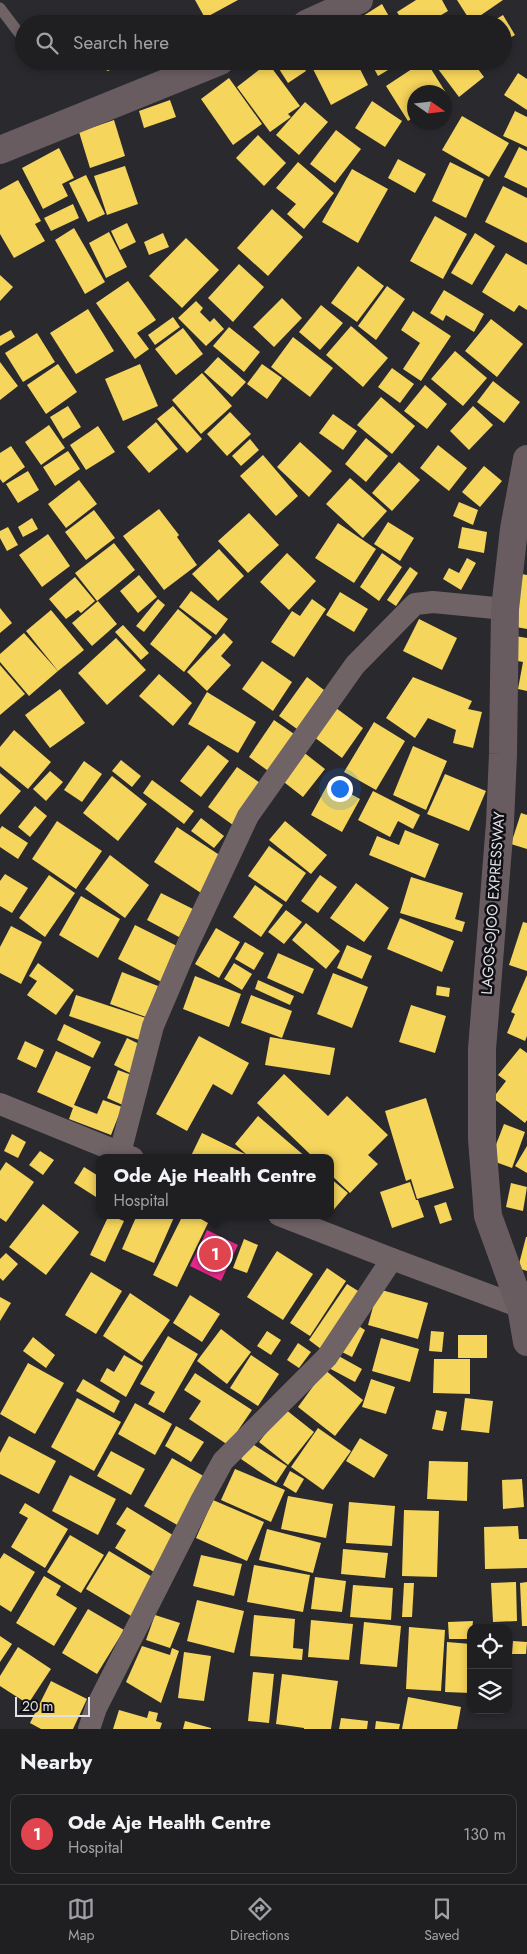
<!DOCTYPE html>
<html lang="en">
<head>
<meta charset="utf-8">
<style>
  body { margin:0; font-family:Jost,sans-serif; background:#2c2c2f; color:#f1f3f6 }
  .controls { position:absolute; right:15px; bottom:15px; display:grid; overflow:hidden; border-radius:10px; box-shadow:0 2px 8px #0003 }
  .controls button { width:45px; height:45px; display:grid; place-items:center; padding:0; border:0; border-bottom:1px solid #3c3d40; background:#1f1f22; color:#f1f3f6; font:25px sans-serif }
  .compass { position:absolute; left:407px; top:85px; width:45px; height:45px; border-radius:50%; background:#1f1f22; box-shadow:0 2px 8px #0003; rotate:104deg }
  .scale { position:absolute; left:15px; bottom:12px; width:75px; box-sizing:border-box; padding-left:5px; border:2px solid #e0e0e6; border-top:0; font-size:14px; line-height:18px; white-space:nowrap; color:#e0e0e6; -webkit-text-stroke:4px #101014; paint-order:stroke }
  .you { position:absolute; left:339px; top:788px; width:18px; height:18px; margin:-12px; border:4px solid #fff; border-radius:50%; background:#1a73e8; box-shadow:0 0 0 8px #1a73e833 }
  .badge { display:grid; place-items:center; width:32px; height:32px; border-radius:50%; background:#a0a0a6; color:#fff; font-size:16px; font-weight:700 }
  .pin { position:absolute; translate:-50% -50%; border:2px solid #fff; box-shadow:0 1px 5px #0006 }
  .popup { position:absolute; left:96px; top:1154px; width:238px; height:65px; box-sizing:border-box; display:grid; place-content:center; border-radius:10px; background:#1f1f22; filter:drop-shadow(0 1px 4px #0005); font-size:16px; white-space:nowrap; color:#a1a2a5 }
  .popup b { font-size:19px; color:#f1f3f6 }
  .popup::after { content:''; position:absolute; left:50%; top:100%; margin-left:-10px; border:10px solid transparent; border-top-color:#1f1f22 }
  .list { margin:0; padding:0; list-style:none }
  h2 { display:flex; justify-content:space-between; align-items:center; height:65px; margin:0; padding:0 20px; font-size:21px }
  h2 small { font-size:16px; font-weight:400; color:#a1a2a5 }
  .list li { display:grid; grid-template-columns:32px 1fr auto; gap:15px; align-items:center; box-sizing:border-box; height:80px; margin:0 10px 10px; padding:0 10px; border:1px solid #3c3d40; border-radius:10px }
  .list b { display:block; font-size:19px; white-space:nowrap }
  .list p { margin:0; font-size:16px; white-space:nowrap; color:#a1a2a5 }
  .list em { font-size:16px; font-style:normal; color:#a1a2a5 }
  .icon { flex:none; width:28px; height:28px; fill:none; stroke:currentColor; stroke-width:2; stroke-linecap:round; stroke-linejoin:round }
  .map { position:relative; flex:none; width:527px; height:1729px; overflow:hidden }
  .search { position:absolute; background:#1f1f22; box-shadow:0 2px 8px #0003; left:15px; right:15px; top:15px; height:55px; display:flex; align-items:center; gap:12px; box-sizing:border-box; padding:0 18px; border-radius:28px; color:#a1a2a5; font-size:19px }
  .sheet { height:155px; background:#1f1f22 }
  nav { display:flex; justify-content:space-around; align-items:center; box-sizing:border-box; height:70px; border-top:1px solid #3c3d40; background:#1f1f22; font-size:14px; color:#a1a2a5 }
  nav a { display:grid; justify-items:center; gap:2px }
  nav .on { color:#a0a0a6 }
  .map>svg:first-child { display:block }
</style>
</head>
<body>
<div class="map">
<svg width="527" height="1729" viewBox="0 0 527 1729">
  <rect width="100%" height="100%" fill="#29292e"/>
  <g fill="#f6d55c">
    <path d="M195,0H238L205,18Z"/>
    <path d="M416,0H442L448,11L426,24H404L397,12Z"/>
    <path d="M457,0H503L471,22Z"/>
    <path d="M382,4L391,20L385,24H350Z"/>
    <path d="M503,15L515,35L503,42V24H488Z"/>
    <path d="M104,61H119L121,67L107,71Z"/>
    <path d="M274,61H300L306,71L288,83Z"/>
    <path d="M309,61H356L368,85L331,105Z"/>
    <path d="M370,61H403L378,76Z"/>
    <path d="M424,61H426L448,96L444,98V92H414V117L408,121L386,86Z"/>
    <path d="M432,61H472L484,77L459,97Z"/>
    <path d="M268,63L300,106L288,114L291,117L270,132L237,87Z"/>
    <path d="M518,73L527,79V110L504,95Z"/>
    <path d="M229,78L262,124L233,145L201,99Z"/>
    <path d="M170,100L176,117L144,128L139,111Z"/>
    <path d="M372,101L402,121L385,147L355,128Z"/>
    <path d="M305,102L328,122L299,155L276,135Z"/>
    <path d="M515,111L527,117V147L503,136Z"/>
    <path d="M462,116L509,143L489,177L442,150Z"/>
    <path d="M114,120L125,156L90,168L79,132Z"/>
    <path d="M336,130L361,149L335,183L310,164Z"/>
    <path d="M258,135L286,163L264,186L236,158Z"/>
    <path d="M519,147L527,151V188L504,177Z"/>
    <path d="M59,148L74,178L62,184L68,196L43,209L22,168Z"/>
    <path d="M398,159L426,174L415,193L388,178Z"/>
    <path d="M298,162L334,193L304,229L287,214L296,204L276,188Z"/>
    <path d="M450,162L484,179L466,218L432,201Z"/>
    <path d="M125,166L138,204L107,215L94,176Z"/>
    <path d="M352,169L388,189L358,243L322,222Z"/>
    <path d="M86,175L105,214L88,222L69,183Z"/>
    <path d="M18,180L41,221L35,224L45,241L14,258L0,234V190Z"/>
    <path d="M503,186L527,198V243L485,222Z"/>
    <path d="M73,204L79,218L51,231L44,218Z"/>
    <path d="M272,209L303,237L268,276L237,248Z"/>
    <path d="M435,216L467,234L443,279L410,261Z"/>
    <path d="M127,223L136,242L120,250L111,231Z"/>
    <path d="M74,228L105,282L85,294L55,240Z"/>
    <path d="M109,232L127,267L106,278L89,243Z"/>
    <path d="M163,233L169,247L149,255L144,242Z"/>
    <path d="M475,233L495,246L472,285L451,273Z"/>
    <path d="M186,238L219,270L182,308L149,276Z"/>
    <path d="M506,253L527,265V310L519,305L514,312L482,292Z"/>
    <path d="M239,264L264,287L233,322L208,298Z"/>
    <path d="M358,266L384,286L357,322L331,303Z"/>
    <path d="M0,275L13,287L0,301Z"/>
    <path d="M128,281L156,320L137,333L149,349L135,359L96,303Z"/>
    <path d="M387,286L405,299L376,340L358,326Z"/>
    <path d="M444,290L484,314L474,332L446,315L443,321L430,313Z"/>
    <path d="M282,298L302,318L274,347L253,327Z"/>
    <path d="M196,301L203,308L200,312L210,322L214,318L224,329L206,346L178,318Z"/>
    <path d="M321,305L343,323L320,350L299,332Z"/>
    <path d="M88,309L114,351L76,374L50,333Z"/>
    <path d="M413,311L451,336L421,381L403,369L420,343L401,330Z"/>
    <path d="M173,317L180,327L155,345L148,335Z"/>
    <path d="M491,319L523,344L497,377L465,351Z"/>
    <path d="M351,326L388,358L363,387L326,355Z"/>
    <path d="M229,327L260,352L244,372L213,346Z"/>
    <path d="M183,328L203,354L176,375L155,349Z"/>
    <path d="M11,330L15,337L0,346V336Z"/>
    <path d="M37,333L55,362L23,382L5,353Z"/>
    <path d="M293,337L333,368L310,397L271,367Z"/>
    <path d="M455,351L487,378L463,406L431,379Z"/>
    <path d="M218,357L246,382L232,397L204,372Z"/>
    <path d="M0,362L18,386L0,400Z"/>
    <path d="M58,364L77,392L46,414L27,385Z"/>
    <path d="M140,364L158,406L123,421L105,379Z"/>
    <path d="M262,364L282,378L267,399L247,384Z"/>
    <path d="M392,368L414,384L400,403L378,387Z"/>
    <path d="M202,373L232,406L201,434L172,400Z"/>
    <path d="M493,381L520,402L504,423L477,402Z"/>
    <path d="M425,385L447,404L427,429L404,411Z"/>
    <path d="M381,397L415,426L392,454L357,425Z"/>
    <path d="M68,406L81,427L63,439L50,417Z"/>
    <path d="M173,406L202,439L187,453L157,419Z"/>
    <path d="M473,406L493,425L469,450L450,431Z"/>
    <path d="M230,412L251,434L227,456L207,434Z"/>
    <path d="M333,414L357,431L343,450L319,433Z"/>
    <path d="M156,422L178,449L149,473L127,447Z"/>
    <path d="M49,425L65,448L41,465L25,442Z"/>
    <path d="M98,426L115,452L86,470L70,445Z"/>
    <path d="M366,438L388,456L366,482L345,464Z"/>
    <path d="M250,439L259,450L241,466L232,456Z"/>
    <path d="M300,442L332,471L309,497L277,467Z"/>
    <path d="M438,445L467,468L449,491L420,468Z"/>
    <path d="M11,446L25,467L3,483L0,479V453Z"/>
    <path d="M68,451L80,469L55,486L43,467Z"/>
    <path d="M263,455L298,496L276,516L240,476Z"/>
    <path d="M399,462L420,480L392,511L372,493Z"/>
    <path d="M484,466L502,481L480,507L462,492Z"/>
    <path d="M28,471L39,490L18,503L6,484Z"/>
    <path d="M350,478L387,511L363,538L326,504Z"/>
    <path d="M79,480L97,504L66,528L48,504Z"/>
    <path d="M459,502L478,510L473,525L453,516Z"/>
    <path d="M159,509L179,535L177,537L197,565L164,590L123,536Z"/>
    <path d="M94,510L115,538L86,560L65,532Z"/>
    <path d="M249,513L279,545L248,573L218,541Z"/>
    <path d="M32,518L38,529L23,537L18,527Z"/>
    <path d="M388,522L414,538L400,561L374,544Z"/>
    <path d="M338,523L376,549L354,583L315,558Z"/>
    <path d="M8,527L18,545L7,551L0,538V531Z"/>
    <path d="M462,527L487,532L484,553L458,548Z"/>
    <path d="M48,534L70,566L42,587L19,555Z"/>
    <path d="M114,543L135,570L97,601L75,573Z"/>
    <path d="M219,549L244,576L218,601L192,574Z"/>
    <path d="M287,553L316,581L289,610L260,582Z"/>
    <path d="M382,553L402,567L379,601L360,587Z"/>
    <path d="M467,558L476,563L461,590L443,579L449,568L459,573Z"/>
    <path d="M410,567L418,573L396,606L387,600Z"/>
    <path d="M516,573L527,575V629L506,625Z"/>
    <path d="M139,575L157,597L138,613L120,591Z"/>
    <path d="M75,577L95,601L81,613L78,610L66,619L49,599Z"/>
    <path d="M191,591L228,619L216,635L179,607Z"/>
    <path d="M340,592L368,609L354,632L326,615Z"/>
    <path d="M158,599L165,605L144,632L136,626Z"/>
    <path d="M312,599L326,609L294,657L271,642L292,611L300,616Z"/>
    <path d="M98,601L117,624L92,646L72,623Z"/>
    <path d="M0,608L12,623L0,633Z"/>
    <path d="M178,609L212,637L184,672L150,644Z"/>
    <path d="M51,610L84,650L58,671L26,631Z"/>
    <path d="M419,619L457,638L442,670L403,651Z"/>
    <path d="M123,625L149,653L141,660L115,632Z"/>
    <path d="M24,633L58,671L29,696L0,662V654Z"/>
    <path d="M224,633L233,642L221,656L231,665L207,691L187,672Z"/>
    <path d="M515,636L527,638V691L518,689L523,662L512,660Z"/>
    <path d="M116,638L146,670L107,705L78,673Z"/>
    <path d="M262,661L292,682L273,711L242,689Z"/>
    <path d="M0,665L25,694L0,715Z"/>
    <path d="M159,674L192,703L173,726L139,696Z"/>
    <path d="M307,677L324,690L297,729L279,716Z"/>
    <path d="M413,677L472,701L468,709L482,712L473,748L453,743L456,730L428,718L415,738L386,718Z"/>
    <path d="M60,689L85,723L50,748L25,715Z"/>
    <path d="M207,692L256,722L238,753L188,724Z"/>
    <path d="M336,708L363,728L342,758L314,737Z"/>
    <path d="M274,720L297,736L271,773L249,757Z"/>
    <path d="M374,722L405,741L376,790L344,772Z"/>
    <path d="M14,730L51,762L28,789L0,766V747Z"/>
    <path d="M208,745L229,761L201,797L180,781Z"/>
    <path d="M413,746L447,761L426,810L393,795Z"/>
    <path d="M302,751L325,769L303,797L280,779Z"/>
    <path d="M121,760L141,776L132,787L112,771Z"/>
    <path d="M84,761L102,774L82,802L64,790Z"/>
    <path d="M237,767L266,787L237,828L208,807Z"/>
    <path d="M50,771L63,782L46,801L33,789Z"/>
    <path d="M0,773L21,791L0,815Z"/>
    <path d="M445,774L486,791L469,831L427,814Z"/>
    <path d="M112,776L147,804L118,841L83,813Z"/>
    <path d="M152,780L194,811L184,824L143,793Z"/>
    <path d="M329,782L360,799L342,832L311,815Z"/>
    <path d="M373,791L420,815L413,829L398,821L390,837L358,820Z"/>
    <path d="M35,806L47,816L30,837L18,827Z"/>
    <path d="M521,813L527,815V849L511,844Z"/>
    <path d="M201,818L224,836L214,848L191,831Z"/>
    <path d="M57,821L102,851L76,889L32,859Z"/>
    <path d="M285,821L327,855L311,874L269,840Z"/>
    <path d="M2,826L28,843L18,859L0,847V829Z"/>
    <path d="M177,827L224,858L201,893L154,862Z"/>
    <path d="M405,830L439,844L425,878L369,855L377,836L399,845Z"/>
    <path d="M269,846L306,873L286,902L248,876Z"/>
    <path d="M110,855L149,885L125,918L85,889Z"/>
    <path d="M5,874L28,888L12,913L0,906V881Z"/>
    <path d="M49,875L75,893L45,937L19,918Z"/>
    <path d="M320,875L337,887L318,913L301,901Z"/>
    <path d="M411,877L463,893L455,919L465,922L462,932L400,913Z"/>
    <path d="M356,883L389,908L364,942L330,918Z"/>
    <path d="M255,885L283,905L261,937L233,917Z"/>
    <path d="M161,893L193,909L179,937L147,920Z"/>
    <path d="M81,896L120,919L98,958L59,935Z"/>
    <path d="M286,910L302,922L284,944L268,932Z"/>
    <path d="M400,918L454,941L442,972L387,949Z"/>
    <path d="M523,922L527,923V971L509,965Z"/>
    <path d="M306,923L340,951L326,969L292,940Z"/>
    <path d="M135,925L183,949L165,984L118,959Z"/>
    <path d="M11,926L42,942L21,984L0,973V947Z"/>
    <path d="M216,928L240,942L219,978L195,964Z"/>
    <path d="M245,942L264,953L254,970L235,959Z"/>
    <path d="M347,945L372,956L362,979L337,968Z"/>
    <path d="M278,953L314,969L303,994L267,978Z"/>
    <path d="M38,963L74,990L56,1015L27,995L37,981L29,976Z"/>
    <path d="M234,963L252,974L242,990L224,979Z"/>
    <path d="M122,972L158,986L146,1017L110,1004Z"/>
    <path d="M333,973L368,987L352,1028L317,1014Z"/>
    <path d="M527,975V1036L525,1041L507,1033L515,1014L511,1012Z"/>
    <path d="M195,976L241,994L229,1027L183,1009Z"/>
    <path d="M258,980L294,996L290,1005L255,989Z"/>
    <path d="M437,986L450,988L449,997L436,995Z"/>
    <path d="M76,995L146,1018L139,1040L69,1016Z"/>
    <path d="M251,995L292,1011L282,1038L241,1023Z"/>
    <path d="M411,1005L446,1016L435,1053L399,1042Z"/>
    <path d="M64,1024L101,1042L93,1058L57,1040Z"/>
    <path d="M199,1036L249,1063L232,1095L213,1084L187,1131L156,1114Z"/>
    <path d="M270,1037L335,1048L330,1075L265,1065Z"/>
    <path d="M127,1038L143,1046L130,1073L114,1065Z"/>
    <path d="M25,1041L44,1050L36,1068L17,1059Z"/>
    <path d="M520,1048L527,1053V1120L525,1123L493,1098L506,1081L498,1075Z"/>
    <path d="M56,1051L91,1067L74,1105L97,1114L103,1100L122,1107L111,1135L69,1119L73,1108L37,1092Z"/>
    <path d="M118,1070L137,1077L125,1106L107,1098Z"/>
    <path d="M284,1074L328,1116L347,1096L388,1135L368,1155L378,1164L350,1193L330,1174V1158H314L257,1103Z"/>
    <path d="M426,1098L454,1188L417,1199L411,1179L406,1181L385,1111Z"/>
    <path d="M258,1116L307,1158H250L235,1144Z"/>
    <path d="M504,1124L525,1132L512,1168L490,1160Z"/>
    <path d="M202,1133L245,1154L243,1158H190Z"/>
    <path d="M12,1134L26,1142L18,1158L4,1151Z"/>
    <path d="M527,1146V1173L515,1166Z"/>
    <path d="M40,1151L54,1160L43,1175L29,1165Z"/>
    <path d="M6,1162L34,1182L6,1222L0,1218V1171Z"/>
    <path d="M84,1167L100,1177V1191L96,1197L74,1183Z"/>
    <path d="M330,1178L348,1193L330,1214Z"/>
    <path d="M410,1182L416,1200H418L424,1217L392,1228L380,1192Z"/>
    <path d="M511,1183L527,1187L523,1211L506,1207Z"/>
    <path d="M446,1202L452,1220L440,1224L434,1206Z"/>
    <path d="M43,1204L79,1232L46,1275L9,1247Z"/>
    <path d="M109,1215L124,1221L105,1262L90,1255Z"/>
    <path d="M137,1215H175L154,1263L122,1249Z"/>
    <path d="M183,1215H194L208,1223L177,1287L153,1275Z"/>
    <path d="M526,1237H527V1271L518,1268Z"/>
    <path d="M244,1239L258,1245L247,1273L233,1268Z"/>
    <path d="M277,1251L313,1274L283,1320L247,1297Z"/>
    <path d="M6,1253L18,1264L3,1281L0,1278V1259Z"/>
    <path d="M327,1268L346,1281L310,1336L290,1323Z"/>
    <path d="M91,1272L122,1291L96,1334L65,1315Z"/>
    <path d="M347,1284L363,1294L325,1352L309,1340Z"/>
    <path d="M378,1289L428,1303L418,1339L368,1325Z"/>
    <path d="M130,1293L170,1320L142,1362L103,1336Z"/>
    <path d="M190,1295L220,1314L202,1342L173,1323Z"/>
    <path d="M0,1297L11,1303L0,1321Z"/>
    <path d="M352,1322L365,1330L352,1357L338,1350Z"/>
    <path d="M221,1329L251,1352L227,1384L197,1361Z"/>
    <path d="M267,1331L281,1340L271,1355L257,1346Z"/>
    <path d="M431,1331L444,1332L442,1352L429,1351Z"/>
    <rect x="458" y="1335" width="29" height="23"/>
    <path d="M168,1336L198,1354L164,1413L148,1404L155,1392L140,1384Z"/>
    <path d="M33,1337L55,1355L46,1368L23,1351Z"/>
    <path d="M381,1338L419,1349L410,1382L372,1371Z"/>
    <path d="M298,1343L311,1352L299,1368L287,1360Z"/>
    <path d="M335,1354L362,1369L355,1382L327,1367Z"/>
    <path d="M124,1355L143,1366L126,1397L100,1381L107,1368L114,1372Z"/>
    <path d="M251,1355L279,1374L258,1406L230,1388Z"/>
    <path d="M434,1359H470V1394L433,1393Z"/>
    <path d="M28,1363L64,1383L35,1434L0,1414Z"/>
    <path d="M325,1370L363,1400L335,1436L298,1407Z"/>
    <path d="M195,1373L252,1410L228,1445L189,1419L201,1401L184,1390Z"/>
    <path d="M83,1379L120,1401L114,1413L76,1391Z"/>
    <path d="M371,1379L395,1387L386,1414L362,1407Z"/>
    <path d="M77,1398L121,1422L94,1471L51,1447Z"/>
    <path d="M465,1398L493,1401L489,1433L461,1430Z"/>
    <path d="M135,1403L172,1424L155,1455L118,1434Z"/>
    <path d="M285,1409L314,1432L288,1465L259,1442Z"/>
    <path d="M436,1410L447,1412L443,1431L432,1429Z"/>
    <path d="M176,1426L204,1442L191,1462L165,1446Z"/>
    <path d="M318,1428L351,1451L323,1490L291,1467Z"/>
    <path d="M9,1436L56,1461L39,1494L0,1474V1453Z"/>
    <path d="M360,1438L388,1455L374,1478L346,1461Z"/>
    <path d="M251,1443L287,1466L276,1483L241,1459Z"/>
    <path d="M111,1451L145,1469L131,1495L97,1476Z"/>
    <path d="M172,1458L207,1478L179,1526L144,1506Z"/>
    <path d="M429,1461L468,1462L467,1501L427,1499Z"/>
    <path d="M235,1469L285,1490L271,1522L221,1500Z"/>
    <path d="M290,1471L304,1479L296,1493L283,1485Z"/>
    <path d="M70,1475L116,1499L98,1535L52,1511Z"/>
    <path d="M522,1479L524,1507L503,1509L502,1480Z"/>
    <path d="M288,1496L333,1504L326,1538L281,1529Z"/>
    <path d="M213,1500L264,1522L247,1561L196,1538Z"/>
    <path d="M349,1502L395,1506L392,1546L346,1543Z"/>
    <path d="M25,1503L68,1529L45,1568L11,1547L28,1518L19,1513Z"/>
    <path d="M127,1507L176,1537L154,1572L115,1548L126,1530L116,1524Z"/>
    <path d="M404,1510L439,1511L437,1577L402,1576Z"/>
    <path d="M518,1526L519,1539H527V1568L485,1569L484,1527Z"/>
    <path d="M267,1529L321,1543L313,1573L259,1560Z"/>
    <path d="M70,1535L104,1555L81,1593L47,1572Z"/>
    <path d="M343,1549L388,1553L385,1578L341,1574Z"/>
    <path d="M109,1551L154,1578L131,1616L86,1589Z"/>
    <path d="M4,1553L35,1572L11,1612L0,1605V1559Z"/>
    <path d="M201,1555L242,1564L234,1596L193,1586Z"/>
    <path d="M254,1565L310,1575L303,1612L247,1602Z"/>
    <path d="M44,1576L61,1586L56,1595L77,1608L54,1646L16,1623Z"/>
    <path d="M315,1577L346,1581L342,1612L311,1609Z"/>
    <path d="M516,1582L517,1621L493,1622L491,1583Z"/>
    <path d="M527,1582V1626H522L520,1583Z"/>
    <path d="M404,1583H414L412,1617H402Z"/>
    <path d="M353,1585L393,1588L391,1620L350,1617Z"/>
    <path d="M197,1600L244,1611L234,1653L187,1641Z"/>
    <path d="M88,1609L124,1630L97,1674L62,1653Z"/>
    <path d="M155,1615L180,1623L170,1648L146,1640Z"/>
    <path d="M254,1615L295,1619L293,1648L303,1649L302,1660L250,1656Z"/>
    <path d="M311,1620L353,1624L349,1660L308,1657Z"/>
    <path d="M473,1621L471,1639H449L448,1622Z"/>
    <path d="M364,1622L401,1626L397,1667L360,1664Z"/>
    <path d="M409,1627L445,1630L441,1691L406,1689Z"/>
    <path d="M0,1636L12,1644L0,1662Z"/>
    <path d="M513,1641L527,1642L526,1654H512Z"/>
    <path d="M447,1642L471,1644V1693L445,1692Z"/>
    <path d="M142,1646L170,1655L172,1648L179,1651L161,1703L126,1682Z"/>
    <path d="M18,1647L51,1669L28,1704L0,1686V1676Z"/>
    <path d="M184,1652L211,1656L204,1701L178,1698Z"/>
    <path d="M253,1672L274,1674L269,1723L248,1721Z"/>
    <path d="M282,1674L338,1681L331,1729H304V1728L276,1724Z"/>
    <path d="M51,1681L87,1699L73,1729H41L30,1723Z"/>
    <path d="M408,1697L461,1707L457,1729H402Z"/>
    <path d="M119,1710L147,1718L149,1711L158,1713L156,1721L162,1723L160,1729H113Z"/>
    <path d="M341,1718L368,1721L367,1729H339Z"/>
    <path d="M185,1721L211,1728V1729H183Z"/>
    <path d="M376,1721L400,1724L399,1729H375Z"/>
  </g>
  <path fill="#e7298a" d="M207,1230L238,1245L221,1281L190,1266Z"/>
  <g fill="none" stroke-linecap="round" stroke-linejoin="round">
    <path stroke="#706366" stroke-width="11" d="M0,8L22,37"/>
    <g stroke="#706366" stroke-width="22">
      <path d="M0,1104L133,1158"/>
      <path d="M120,1153L153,1026L188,944L248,816L355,665L415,604L433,602L505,609"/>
      <path d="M279,1215L392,1259L521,1307"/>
      <path d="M89,1729L96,1708L202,1499L223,1461L327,1357L392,1259"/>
    </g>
    <g stroke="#695c61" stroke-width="28">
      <path d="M306,24L359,0"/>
      <path d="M0,150L220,61"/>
      <path d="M527,459L514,529L505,609L503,754L500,823L482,1049V1139L488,1216L521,1307L527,1342"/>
    </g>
  </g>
  <g text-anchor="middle" stroke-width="5" stroke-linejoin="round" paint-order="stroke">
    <g font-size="15" fill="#e0e0e6" stroke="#101014">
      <text transform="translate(493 903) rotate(-86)" y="5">LAGOS-OJOO EXPRESSWAY</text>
    </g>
  </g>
</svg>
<div class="controls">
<button><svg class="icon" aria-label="locate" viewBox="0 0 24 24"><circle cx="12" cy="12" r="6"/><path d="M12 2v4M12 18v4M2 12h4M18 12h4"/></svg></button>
<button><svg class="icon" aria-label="layers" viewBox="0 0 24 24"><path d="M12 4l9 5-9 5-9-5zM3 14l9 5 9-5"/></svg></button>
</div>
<svg class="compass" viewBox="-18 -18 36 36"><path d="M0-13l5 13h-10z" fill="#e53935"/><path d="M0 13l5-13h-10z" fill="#a1a2a5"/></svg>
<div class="scale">20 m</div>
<div class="you"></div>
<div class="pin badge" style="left:215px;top:1254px;background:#e0444e">1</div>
<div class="popup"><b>Ode Aje Health Centre</b>Hospital</div>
<div class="search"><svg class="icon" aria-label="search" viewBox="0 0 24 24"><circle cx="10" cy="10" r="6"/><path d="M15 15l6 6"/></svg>Search here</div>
</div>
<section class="sheet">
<h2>Nearby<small></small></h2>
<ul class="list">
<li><span class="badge" style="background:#e0444e">1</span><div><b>Ode Aje Health Centre</b><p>Hospital</p></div><em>130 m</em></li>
</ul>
</section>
<nav>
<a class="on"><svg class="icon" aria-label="map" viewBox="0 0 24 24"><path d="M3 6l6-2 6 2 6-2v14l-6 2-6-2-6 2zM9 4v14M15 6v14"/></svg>Map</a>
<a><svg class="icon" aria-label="directions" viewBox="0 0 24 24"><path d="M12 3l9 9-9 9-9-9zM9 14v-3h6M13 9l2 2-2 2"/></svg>Directions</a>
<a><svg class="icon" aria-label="saved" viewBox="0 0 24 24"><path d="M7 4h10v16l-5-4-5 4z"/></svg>Saved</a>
</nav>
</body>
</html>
